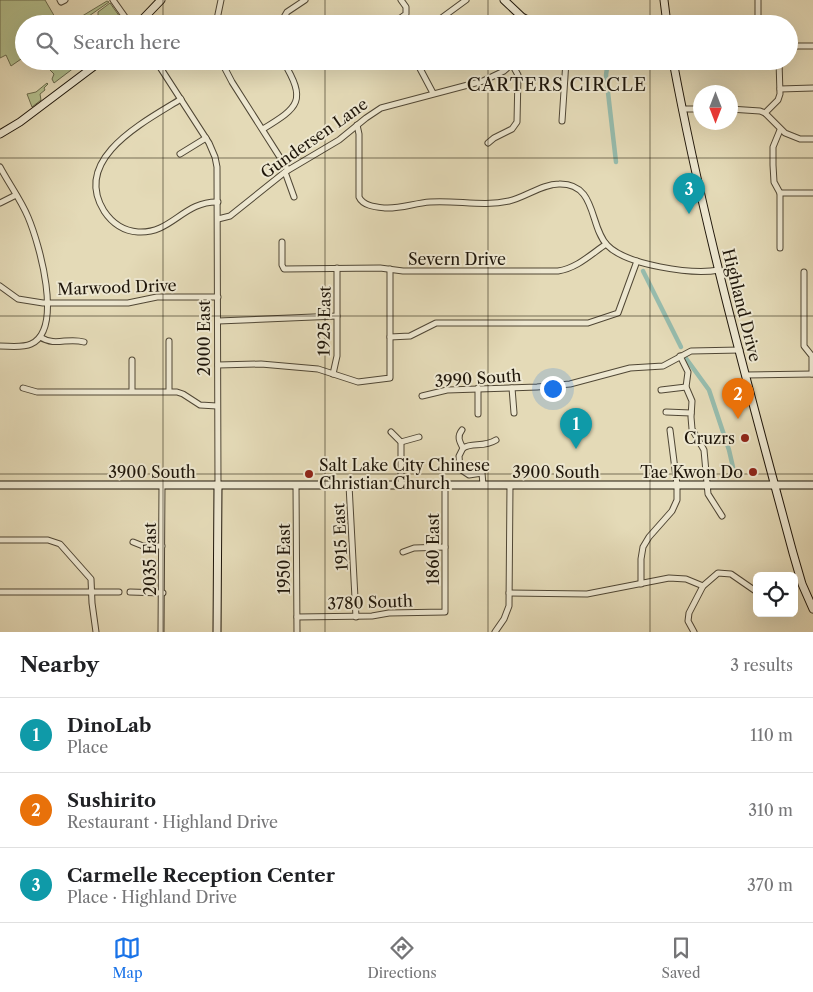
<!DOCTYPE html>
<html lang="en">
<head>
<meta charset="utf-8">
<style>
  body { margin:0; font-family:"Libre Caslon Text",serif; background:#f6f6f6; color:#202124 }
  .controls { position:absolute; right:15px; bottom:15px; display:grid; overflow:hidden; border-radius:8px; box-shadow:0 5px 20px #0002 }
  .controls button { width:45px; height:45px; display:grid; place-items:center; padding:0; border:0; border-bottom:1px solid #e0e0e0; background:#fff; color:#202124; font:25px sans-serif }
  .compass { position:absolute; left:693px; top:85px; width:45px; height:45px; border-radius:50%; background:#fff; box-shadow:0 5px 20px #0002; rotate:180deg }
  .you { position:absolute; left:552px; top:388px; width:18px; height:18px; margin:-12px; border:4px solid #fff; border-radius:50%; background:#1a73e8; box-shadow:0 0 0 8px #1a73e833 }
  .badge { display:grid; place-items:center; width:32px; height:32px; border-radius:50%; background:#1a73e8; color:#fff; font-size:16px; font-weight:700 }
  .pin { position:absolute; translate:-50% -41px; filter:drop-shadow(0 1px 2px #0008) }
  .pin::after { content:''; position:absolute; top:26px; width:18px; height:15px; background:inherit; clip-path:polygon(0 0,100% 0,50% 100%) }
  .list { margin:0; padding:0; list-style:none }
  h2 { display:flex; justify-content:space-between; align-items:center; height:65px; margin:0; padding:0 20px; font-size:21px }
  h2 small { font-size:16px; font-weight:400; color:#757577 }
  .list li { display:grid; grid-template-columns:32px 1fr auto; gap:15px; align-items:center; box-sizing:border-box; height:75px; padding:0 20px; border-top:1px solid #e0e0e0 }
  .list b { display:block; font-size:19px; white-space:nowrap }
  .list p { margin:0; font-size:16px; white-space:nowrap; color:#757577 }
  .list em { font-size:16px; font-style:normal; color:#757577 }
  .icon { flex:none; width:28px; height:28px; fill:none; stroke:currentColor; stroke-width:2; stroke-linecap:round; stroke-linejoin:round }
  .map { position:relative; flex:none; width:813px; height:632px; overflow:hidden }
  .search { position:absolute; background:#fff; box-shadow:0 5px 20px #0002; left:15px; right:15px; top:15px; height:55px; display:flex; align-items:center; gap:12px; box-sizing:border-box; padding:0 18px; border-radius:28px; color:#757577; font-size:19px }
  .sheet { height:290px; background:#fff }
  nav { display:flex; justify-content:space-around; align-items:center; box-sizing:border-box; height:70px; border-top:1px solid #e0e0e0; background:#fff; font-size:14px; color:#757577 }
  nav a { display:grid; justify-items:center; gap:2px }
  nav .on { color:#1a73e8 }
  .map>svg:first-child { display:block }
</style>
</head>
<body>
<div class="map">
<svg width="813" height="632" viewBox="0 0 813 632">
  <rect width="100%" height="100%" fill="#e4dab7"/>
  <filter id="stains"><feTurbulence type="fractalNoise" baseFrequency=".004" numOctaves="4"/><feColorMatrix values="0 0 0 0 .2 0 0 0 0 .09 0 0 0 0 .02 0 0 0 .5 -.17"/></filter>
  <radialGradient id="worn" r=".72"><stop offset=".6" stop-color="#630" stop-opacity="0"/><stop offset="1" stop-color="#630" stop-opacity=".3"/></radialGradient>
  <g fill="#b4c08e" stroke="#6a6b4c">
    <path d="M0,0H45L59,24H24V57L11,66L6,55L0,58Z"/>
    <path d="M107,1L109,2L89,16L86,24H69Z"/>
    <path d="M110,3L125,24H106L103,18L98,15V12Z"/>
    <path d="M62,61H83L54,83L52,79L54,74L50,70Z"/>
    <path d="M47,83L48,84L44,88L45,90L40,94L41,100L32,107L27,94L36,92Z"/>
  </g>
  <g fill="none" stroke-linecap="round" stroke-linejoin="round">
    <g stroke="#96bbac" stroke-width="4.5">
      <path d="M608,61L606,75L616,162"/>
      <path d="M643,271L681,347"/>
      <path d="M685,357L709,390L729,450L735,476"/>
    </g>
    <defs>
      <g id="street">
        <path d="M60,0L61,2L65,0"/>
        <path d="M113,0L130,24"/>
        <path d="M758,0V24"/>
        <path d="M436,22L466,0"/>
        <path d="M216,24L221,0"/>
        <path d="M280,24L287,12L305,0"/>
        <path d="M392,24L406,14V7L401,0"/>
        <path d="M789,46H813"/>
        <path d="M156,61L209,143L215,157L217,167L218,485"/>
        <path d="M221,61L232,82L288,170"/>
        <path d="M416,61L433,93"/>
        <path d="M780,89L813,88"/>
        <path d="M181,99C146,121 71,158 104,211C112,223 124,231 138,232C172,234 183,201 218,202"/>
        <path d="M682,109H700"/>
        <path d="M730,109L760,111L765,113L785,133L800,139H813"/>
        <path d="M765,113L778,100L780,94L779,61"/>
        <path d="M562,121L566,61"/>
        <path d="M357,125L359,134V197C363,206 376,207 385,208C400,209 415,203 430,202C457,200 483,207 509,201C526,197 542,184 559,184C597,183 589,226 607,245C626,265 692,275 719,270"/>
        <path d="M263,129C299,107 307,101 283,61"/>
        <path d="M488,143L494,138L512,129L517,122L518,75L512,64"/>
        <path d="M180,154L206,138"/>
        <path d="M0,167C9,184 21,200 28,217C39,243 64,329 31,344C22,348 10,346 0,346"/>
        <path d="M285,172L294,197"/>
        <path d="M780,193H813"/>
        <path d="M0,203L16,195"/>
        <path d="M218,219L230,216L285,172L339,140L366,118L381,108L483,81L504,71L515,61"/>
        <path d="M282,242V265L284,269L380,268L403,271H558C577,268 590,255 606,244"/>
        <path d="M780,248V193L774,182L773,165V147L780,130"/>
        <path d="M804,272V346L812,356V374"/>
        <path d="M0,286L18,299L43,303H128L157,297H218"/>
        <path d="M218,321L337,316"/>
        <path d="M40,337C56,347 67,337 84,342"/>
        <path d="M390,337L410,336L436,323H588L618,313L637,261"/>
        <path d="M680,356L688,372L686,387L692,401L691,417L692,429L704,450L708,494L722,516"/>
        <path d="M132,360V391"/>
        <path d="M218,365L261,364L318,369L358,382L390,378V269"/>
        <path d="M333,374L337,356V268"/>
        <path d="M746,375L813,374"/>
        <path d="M23,388L37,392H177L183,394L200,405L217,406"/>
        <path d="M512,388L514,413"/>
        <path d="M661,390L686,387"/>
        <path d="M169,391V341"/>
        <path d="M422,396L447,390L537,387L570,384L630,368L663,366L691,351L740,350"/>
        <path d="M666,412L691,413"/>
        <path d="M478,414V388"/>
        <path d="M462,430C457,436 459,441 463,448"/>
        <path d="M391,432L401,442V485"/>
        <path d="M401,442L419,437"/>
        <path d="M463,448L459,456L460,469L469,475L482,473L483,485"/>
        <path d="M463,448C473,442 483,448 496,440"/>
        <path d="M296,485L297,632"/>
        <path d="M349,485L356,617"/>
        <path d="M0,540H48L60,544L91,579L92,603L96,632"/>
        <path d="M133,542L143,546H162"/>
        <path d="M403,552L414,548L445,547"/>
        <path d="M641,584V559L643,547L649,537L672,511L677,500V485L670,430"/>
        <path d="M0,592H119"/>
        <path d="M130,592L163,593"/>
        <path d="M509,593L587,594L669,578L686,579L703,586"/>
        <path d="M297,617L372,616L389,613L445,612V485"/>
        <path d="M161,632L162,485"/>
        <path d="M495,632L504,619L509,606L510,485"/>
        <path d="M694,632L688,621L689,613L703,586L718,573L731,574L757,592"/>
      </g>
      <g id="secondary">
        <path d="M504,0L522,17L535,24"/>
        <path d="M664,0L667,24"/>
        <path d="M138,24L161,0"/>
        <path d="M673,61C704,227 749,390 793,553L802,584L813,609"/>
        <path d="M0,134L20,122L101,61"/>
        <path d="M0,485H813"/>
        <path d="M217,632L218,485"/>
      </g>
    </defs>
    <use href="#street" stroke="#504735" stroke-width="7"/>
    <use href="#secondary" stroke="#1f160a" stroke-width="9"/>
    <use href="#street" stroke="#ede7d0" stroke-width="5"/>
    <use href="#secondary" stroke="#ede7d0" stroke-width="7"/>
  </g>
  <path fill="none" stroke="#1f160a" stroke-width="1" stroke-opacity="0.55" d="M163,0V24M325,0V24M488,0V24M650,0V24M163,61V632M325,61V632M488,61V632M650,61V632M0,158H813M0,316H813M0,474H813"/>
  <g fill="#8f2418" stroke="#ede7d0" stroke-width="2">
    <circle cx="745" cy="438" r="5"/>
    <circle cx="753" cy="472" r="5"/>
    <circle cx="309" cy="474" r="5"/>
  </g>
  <g text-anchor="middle" stroke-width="4" stroke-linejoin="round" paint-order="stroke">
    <g font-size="16" fill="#1f160a" stroke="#ede7d0">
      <text transform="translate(314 138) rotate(-35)" y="6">Gundersen Lane</text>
      <text x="457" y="265">Severn Drive</text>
      <text transform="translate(117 287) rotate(-2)" y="6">Marwood Drive</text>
      <text transform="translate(742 305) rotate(76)" y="6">Highland Drive</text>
      <text transform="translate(324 321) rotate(-89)" y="6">1925 East</text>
      <text transform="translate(204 338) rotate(-90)" y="6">2000 East</text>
      <text transform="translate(478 378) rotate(-4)" y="6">3990 South</text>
      <text x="152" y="478">3900 South</text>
      <text x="556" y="478">3900 South</text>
      <text transform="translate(340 537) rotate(-93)" y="6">1915 East</text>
      <text transform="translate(433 549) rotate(-90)" y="6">1860 East</text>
      <text transform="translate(150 559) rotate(-90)" y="6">2035 East</text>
      <text transform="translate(284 559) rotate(-90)" y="6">1950 East</text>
      <text transform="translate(370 602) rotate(-2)" y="6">3780 South</text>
    </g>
    <g font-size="16" fill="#1f160a" stroke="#ede7d0" text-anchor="end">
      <text x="735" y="444">Cruzrs</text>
      <text x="319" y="471" text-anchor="start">Salt Lake City Chinese<tspan x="319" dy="18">Christian Church</tspan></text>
      <text x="743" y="478">Tae Kwon Do</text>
    </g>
    <g font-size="18" letter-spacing="1" fill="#1f160a" stroke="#ede7d0">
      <text x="557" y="91">CARTERS CIRCLE</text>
    </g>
  </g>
  <rect width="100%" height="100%" filter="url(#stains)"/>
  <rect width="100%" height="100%" fill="url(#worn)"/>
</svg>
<div class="controls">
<button><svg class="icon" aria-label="locate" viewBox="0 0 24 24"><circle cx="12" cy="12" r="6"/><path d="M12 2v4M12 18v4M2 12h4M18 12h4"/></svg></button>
</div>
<svg class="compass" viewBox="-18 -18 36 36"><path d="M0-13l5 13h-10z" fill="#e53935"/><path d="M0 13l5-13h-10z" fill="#757577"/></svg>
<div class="you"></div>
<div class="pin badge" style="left:576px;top:449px;background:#0f9aa8">1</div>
<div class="pin badge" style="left:738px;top:419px;background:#e8710a">2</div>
<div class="pin badge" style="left:689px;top:214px;background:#0f9aa8">3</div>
<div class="search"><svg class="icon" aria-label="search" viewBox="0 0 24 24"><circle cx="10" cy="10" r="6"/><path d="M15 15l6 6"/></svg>Search here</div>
</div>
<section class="sheet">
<h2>Nearby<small>3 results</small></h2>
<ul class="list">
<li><span class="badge" style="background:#0f9aa8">1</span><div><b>DinoLab</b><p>Place</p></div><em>110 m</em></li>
<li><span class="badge" style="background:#e8710a">2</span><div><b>Sushirito</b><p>Restaurant · Highland Drive</p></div><em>310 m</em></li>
<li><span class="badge" style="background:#0f9aa8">3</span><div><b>Carmelle Reception Center</b><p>Place · Highland Drive</p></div><em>370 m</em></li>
</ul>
</section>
<nav>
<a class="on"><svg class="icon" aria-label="map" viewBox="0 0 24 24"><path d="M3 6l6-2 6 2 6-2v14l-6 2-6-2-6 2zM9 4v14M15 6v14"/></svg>Map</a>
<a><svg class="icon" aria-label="directions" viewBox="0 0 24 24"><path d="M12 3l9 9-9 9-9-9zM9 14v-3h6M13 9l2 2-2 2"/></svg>Directions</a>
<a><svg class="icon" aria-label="saved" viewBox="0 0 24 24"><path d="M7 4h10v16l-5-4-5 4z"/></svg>Saved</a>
</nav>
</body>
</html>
